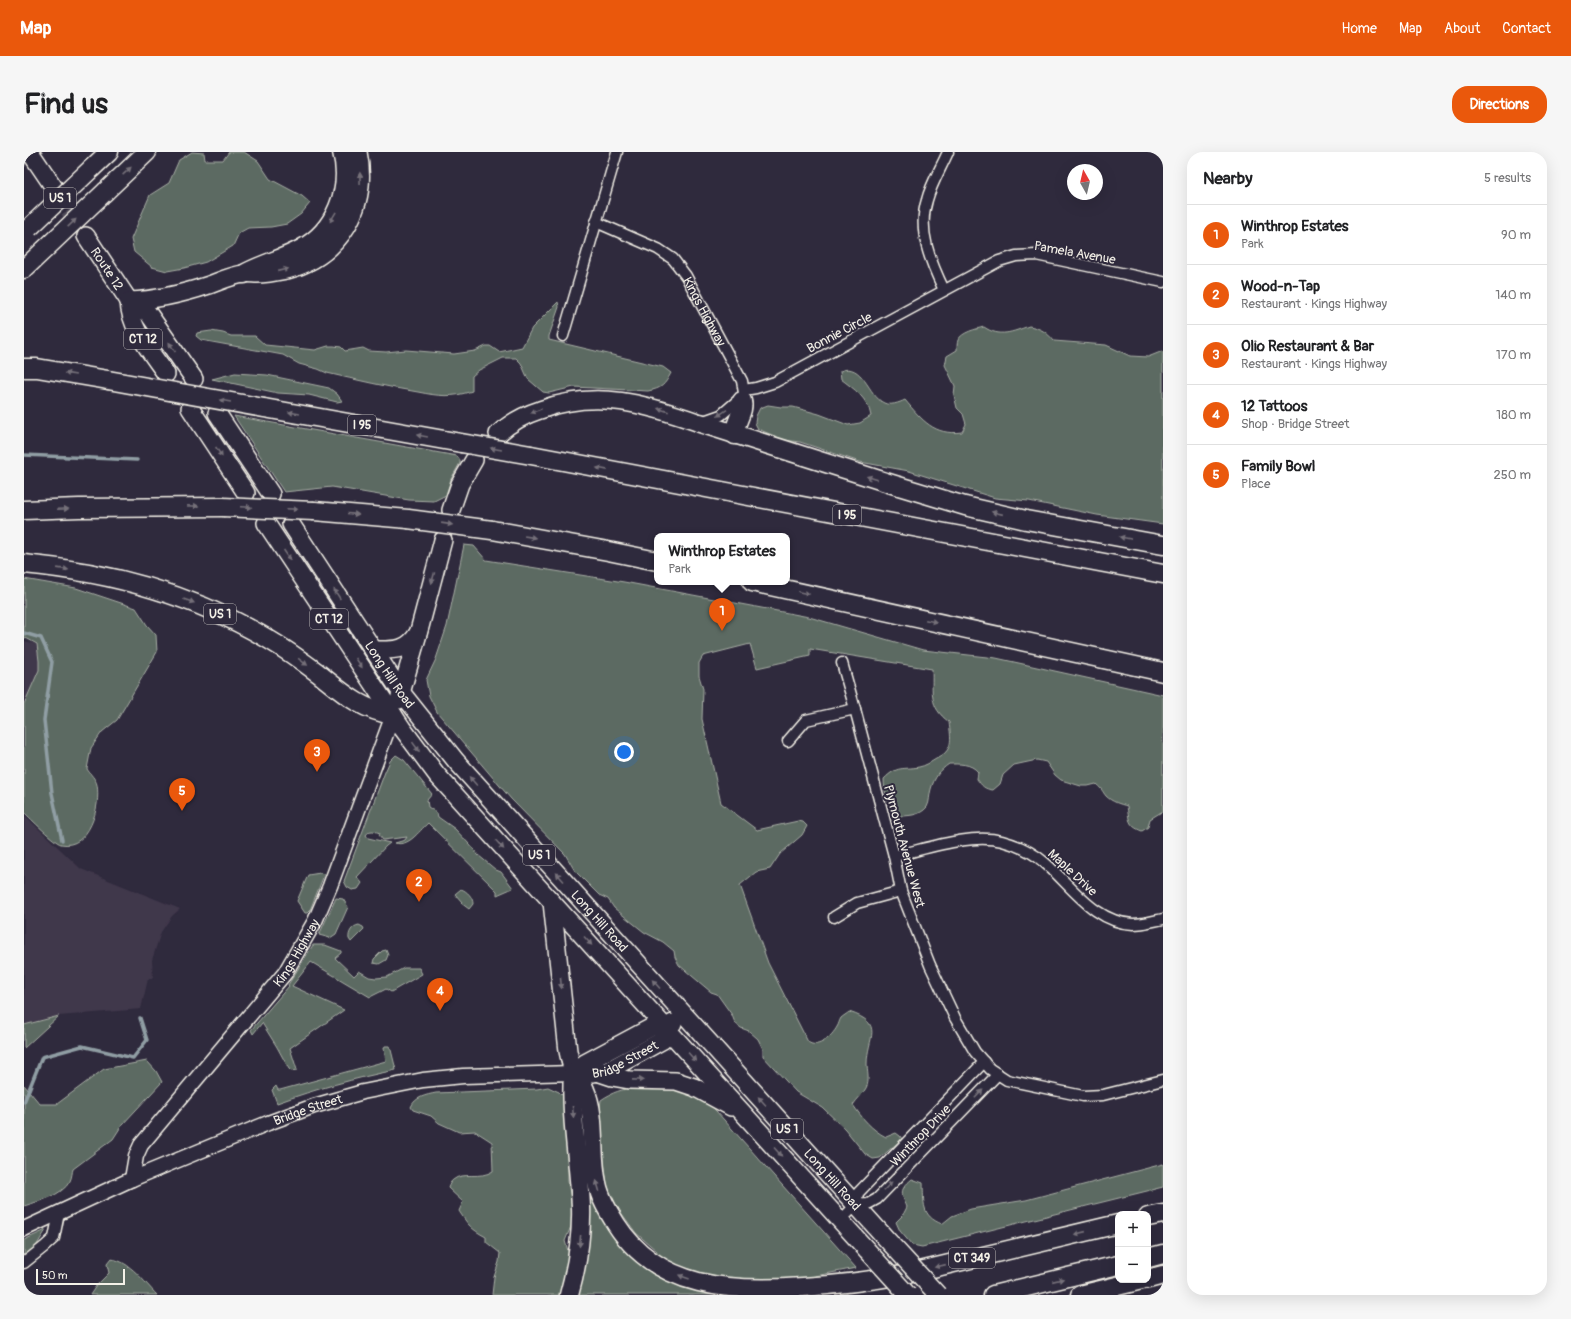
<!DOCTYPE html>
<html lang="en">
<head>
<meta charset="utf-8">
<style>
  body { margin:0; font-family:Pangolin,sans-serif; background:#f6f6f6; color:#202124 }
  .controls { position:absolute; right:12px; bottom:12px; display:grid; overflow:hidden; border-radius:8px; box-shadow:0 4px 16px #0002 }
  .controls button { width:36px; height:36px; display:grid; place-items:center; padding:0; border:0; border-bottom:1px solid #e0e0e0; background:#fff; color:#202124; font:20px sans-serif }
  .compass { position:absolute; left:1043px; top:12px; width:36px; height:36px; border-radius:50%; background:#fff; box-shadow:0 4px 16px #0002; rotate:352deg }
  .scale { position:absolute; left:12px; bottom:10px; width:89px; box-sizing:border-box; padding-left:4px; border:2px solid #f4f1e8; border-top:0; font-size:11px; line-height:14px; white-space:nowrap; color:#f4f1e8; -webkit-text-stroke:3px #2f2a3d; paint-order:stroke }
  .you { position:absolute; left:600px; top:600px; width:14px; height:14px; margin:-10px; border:3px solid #fff; border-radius:50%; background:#1a73e8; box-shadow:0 0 0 6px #1a73e833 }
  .badge { display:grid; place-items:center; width:26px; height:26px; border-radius:50%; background:#ea580c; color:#fff; font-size:13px; font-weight:700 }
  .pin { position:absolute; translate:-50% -33px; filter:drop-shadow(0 1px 2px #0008) }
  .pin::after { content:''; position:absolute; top:21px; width:14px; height:12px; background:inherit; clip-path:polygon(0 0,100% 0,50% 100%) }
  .popup { position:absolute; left:630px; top:381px; width:136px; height:52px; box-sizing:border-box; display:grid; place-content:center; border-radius:8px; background:#fff; filter:drop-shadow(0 1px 3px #0005); font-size:13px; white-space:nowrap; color:#757577 }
  .popup b { font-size:15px; color:#202124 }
  .popup::after { content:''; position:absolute; left:50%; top:100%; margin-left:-8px; border:8px solid transparent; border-top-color:#fff }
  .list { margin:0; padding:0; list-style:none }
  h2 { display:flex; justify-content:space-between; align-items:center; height:52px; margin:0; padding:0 16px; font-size:17px }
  h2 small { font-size:13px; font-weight:400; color:#757577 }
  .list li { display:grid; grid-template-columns:26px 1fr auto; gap:12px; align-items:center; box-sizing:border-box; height:60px; padding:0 16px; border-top:1px solid #e0e0e0 }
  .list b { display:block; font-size:15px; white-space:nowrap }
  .list p { margin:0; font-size:13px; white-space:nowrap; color:#757577 }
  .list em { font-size:13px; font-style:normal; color:#757577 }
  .map { position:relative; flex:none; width:1139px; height:1143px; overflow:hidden; border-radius:16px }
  header { display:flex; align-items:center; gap:24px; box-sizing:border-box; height:56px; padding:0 20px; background:#ea580c; color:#fff }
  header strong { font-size:19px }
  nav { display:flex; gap:22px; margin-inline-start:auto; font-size:14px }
  .intro { display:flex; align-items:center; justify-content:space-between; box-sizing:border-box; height:96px; padding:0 24px }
  h1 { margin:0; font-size:28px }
  .button { padding:10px 18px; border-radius:16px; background:#ea580c; color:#fff; font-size:14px; font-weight:700 }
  main { display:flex; gap:24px; padding:0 24px }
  aside { flex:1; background:#fff; border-radius:16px; box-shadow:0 4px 16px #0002 }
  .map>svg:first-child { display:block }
</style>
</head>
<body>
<header>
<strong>Map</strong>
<nav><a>Home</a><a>Map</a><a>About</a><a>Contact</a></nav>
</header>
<div class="intro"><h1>Find us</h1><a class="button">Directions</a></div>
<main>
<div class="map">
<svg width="1139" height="1143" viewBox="0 0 1139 1143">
  <rect width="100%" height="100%" fill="#2f2a3d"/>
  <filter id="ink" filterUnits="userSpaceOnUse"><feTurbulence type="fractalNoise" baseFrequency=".025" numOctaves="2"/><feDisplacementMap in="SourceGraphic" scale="8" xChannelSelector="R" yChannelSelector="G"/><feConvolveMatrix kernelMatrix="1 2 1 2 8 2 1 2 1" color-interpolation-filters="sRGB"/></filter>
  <g filter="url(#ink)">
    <g fill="#40374b">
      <path d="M0,489L13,492L15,509V518L0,581Z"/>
      <path d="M0,663L57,717L156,757L148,764L137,780L128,808L129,826L124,827L117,857L35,864L0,873Z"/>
    </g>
    <g fill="#5c6b62" stroke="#a8aea5">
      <path d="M168,0L180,1L181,8H199L205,0H220L234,9L246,27L278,44L286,51L277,62L263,72L247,75L224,76L215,81L209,94L182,110L160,116L143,119L128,115L110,100L107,87L126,43L145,31L155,8Z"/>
      <path d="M534,150L535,155L525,184V188L639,215L647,221C640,234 638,236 624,239L550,235L525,241L519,240L504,227L497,211L492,206H479L455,218L448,224V239C428,246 414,244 394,240C363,235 333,228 303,221L294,217L275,212L259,203L177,188L172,184L173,181L187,179L199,181L207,184H231L241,193L291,198L304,194H310L317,195L321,199L339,196L345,199L362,200L382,198L430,202L451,199L462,194H466L475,200L498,195L508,176Z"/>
      <path d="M1005,174C1016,176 1023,180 1030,189L1082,193L1106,204L1124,205L1139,199V372L1073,363L1005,349L971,346L885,319L836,310L776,290L760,288L734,277L731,271L732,264L736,256L744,253L757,255H769L795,262L824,273L836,271L847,264C844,246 830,237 817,227L816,219C839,209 844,244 860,251C866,254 875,251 881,248C898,268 910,284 938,280L942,272L939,262L933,256L930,243L931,234L921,213L923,204L933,198C933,195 933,191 934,188C938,180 952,177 960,175C976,186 988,180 1005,174Z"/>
      <path d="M211,221L243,223L305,236L313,242L318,249L313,250L285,243L254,241L188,227Z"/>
      <path d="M210,264L433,304L436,308V311L427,327L422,343L410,349L385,348L308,335L260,340Z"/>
      <path d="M440,393L450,394L462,408L600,430L785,465L899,498L972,506L1139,543V659L1126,667L1124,675L1118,679C1104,674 1105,667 1103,654C1096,652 1088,650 1082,644C1078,639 1079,638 1072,632L1064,634H1057L1037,628L1031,623L1022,610L1013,608L990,613L979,623L976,632L969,638C960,637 958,634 953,627L954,620C947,611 935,612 925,612C916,618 910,626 907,637C905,643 906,650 903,655C896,664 883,664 873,664C864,654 860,640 860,627C874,613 878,618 895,615C901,614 907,610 912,607C930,598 927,588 925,570C904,554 909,541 908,517L786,497V504L733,516L726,492L679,504L675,511V524L679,537L678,567L697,651L733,678L774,669L779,670L783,674L778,683L756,702L746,717L732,720L716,733L744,811L784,890C794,898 808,884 813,875C815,872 815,869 817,866C819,864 823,862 825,860C862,872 843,885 843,912C843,919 846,929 842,936C839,942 833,947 829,953C838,966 848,978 862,985L872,981L876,984L878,987L856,1006L849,1007L841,1002L821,977L799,956L772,940L739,904V897L734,887L725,879L717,876L711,871L708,863L693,842L687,840L655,813L651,805L650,799L639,790L620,780L590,756L584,747L575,743L551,719L541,702L487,647L413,560L405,544L402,528L412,507L423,474Z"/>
      <path d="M0,427L52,436L112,456L123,473L132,483L133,500L93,568L78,580L67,596L63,617C66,622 72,627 73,633C77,654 65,698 37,692C31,691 6,666 0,660V552L15,518V509L13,492L0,485Z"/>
      <path d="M372,603L380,608L408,642L403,648L404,655L413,661L414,665L431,677L446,693L454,703L472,718L477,720L489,736L473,743V739L404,671C394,680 385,695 371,691L381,688L383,685L359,688L355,683L356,681C350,679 346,677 342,683L344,686L366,691L362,694L333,725L338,731L334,737L328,738L323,735L320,729L361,620L366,609Z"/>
      <path d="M296,721L300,722V723L286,758L283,761H281L273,749L284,723Z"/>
      <path d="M437,737C443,739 449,745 449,752L445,757L437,751L438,750L431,742Z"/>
      <path d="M312,746L319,747L324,755L312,782L306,786L295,783Z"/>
      <path d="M335,773L339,775L340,777L327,790L325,787C324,781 328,774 335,773Z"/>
      <path d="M289,793H301L317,799V801L311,806L330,824L335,819L345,825L352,826L363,825L380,816H395L398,822L367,840L362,837L346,845L287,810L268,834L320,858L266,896L273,918L267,919L265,917L253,895L238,871L229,882L227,878L265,834L264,833Z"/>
      <path d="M362,798L364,803L362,808L355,812L349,811L350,807L358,799Z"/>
      <path d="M35,864L0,896V873Z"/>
      <path d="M361,894H365L367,898L372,918C331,926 292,937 253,951L248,938L252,934L254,938H256L362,909L360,896Z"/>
      <path d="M123,909L132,919L138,930L98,973L89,987L49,1017C48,1020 48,1025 46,1029C38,1044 15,1049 0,1054V933L16,952H33L80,917Z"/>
      <path d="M524,935L535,940L539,944L541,951L544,985V1029L550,1067L541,1089L547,1109L545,1124L536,1143H468L470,1125L475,1110L476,1101L462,1090V1085C447,1077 444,1073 435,1059L439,1050L424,1036C425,1033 427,1029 429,1028C439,1019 456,1028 469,1019L468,990L451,979L435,980L415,971L407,964L389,958L387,955C391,945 402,943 412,941L513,937Z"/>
      <path d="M645,935L664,939L684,950L832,1116L776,1127L710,1130L660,1118L632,1102L633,1099L612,1081L593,1055L583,1033L575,963L577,948C600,932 619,936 645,935Z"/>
      <path d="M1139,1012V1035L898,1095L888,1093L876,1079L872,1070L879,1063L883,1055C877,1041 875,1038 888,1027L899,1031C900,1051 897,1064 918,1072L928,1064L947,1057L1002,1048Z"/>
      <path d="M572,1045L595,1085L698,1143H552L564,1046Z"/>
      <path d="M22,1078L9,1099L0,1106V1088Z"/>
      <path d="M87,1107C106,1109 120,1130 133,1143H66L72,1134L85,1121L83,1112Z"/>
    </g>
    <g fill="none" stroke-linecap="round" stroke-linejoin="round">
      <g stroke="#909ea4" stroke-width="3.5">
        <path d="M0,303L113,308"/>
        <path d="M0,481L17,486L28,510L20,568L28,641L38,688"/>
        <path d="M0,950L18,905L58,894L109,906L123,888L116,866"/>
      </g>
      <path stroke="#4d4857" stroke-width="17" stroke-dasharray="17 8" stroke-linecap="butt" d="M31,37L62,84"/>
      <defs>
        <g id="minor">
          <path id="s1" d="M572,70L634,97L649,107L662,124L718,229L720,241L718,249L712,250L697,263L677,270"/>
          <path d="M920,138C907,111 893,79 903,48C907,32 917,16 924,0"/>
          <path d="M539,184L593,0"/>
          <path d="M720,238L732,236L751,230L975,109L992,104L1012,103L1139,130"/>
          <path d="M818,511L831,557L870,704L877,739L906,813L931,866L951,900L966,917L983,928L1059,944L1079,943L1139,928"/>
          <path d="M764,589L782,568L831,557"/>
          <path d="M870,704C902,697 946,681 978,689C993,693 1010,701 1021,711C1047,733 1071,771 1109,772C1119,772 1129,769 1139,767"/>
          <path d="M810,765L833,751L877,739"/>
          <path d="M832,1053L844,1052L853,1047L974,922"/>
          <path d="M816,1069L832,1053L834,1041L960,910"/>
          <path d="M0,1111L20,1095L30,1086L35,1061"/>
        </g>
        <g id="secondary">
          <path id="s2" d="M108,1027L112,1004L117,993L261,821L291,769L306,734L369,563"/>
          <path id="s3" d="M0,1077L108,1027L244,971L290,954L339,940L399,928L439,924L549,921"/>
        </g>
        <g id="trunk">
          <path d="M6,0L31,37"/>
          <path id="s4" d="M62,84L105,149"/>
          <path d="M105,149C134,148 158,142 185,133C196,129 209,123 220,122C224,121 229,122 233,122C243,122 253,120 263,118C317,104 345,54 334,0"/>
          <path d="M105,149L124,161L170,227"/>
          <path d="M105,149C106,177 127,200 142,222"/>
          <path d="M166,256L222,341"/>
          <path d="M193,261L247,342"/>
          <path d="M474,282C486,271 500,263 516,258C573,237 622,252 676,271"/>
          <path d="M427,358L436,332L450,308"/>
          <path d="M242,371L378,576L413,623L843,1098"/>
          <path id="s5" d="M267,372L377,540L432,609L867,1092"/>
          <path d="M349,498C369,498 383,500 394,481"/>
          <path d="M375,548L396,475L419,388"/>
          <path d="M528,750L544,899L549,921"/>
          <path id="s6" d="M549,921H568L583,919L639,888L642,884V876L649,871"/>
          <path d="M549,921L561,911L628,875L634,874L642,876"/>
          <path d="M576,921L588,925L605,928L652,929L670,935L707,955"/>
        </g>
        <g id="motorway">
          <path d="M67,17L85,0"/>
          <path d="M82,39L123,0"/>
          <path d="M0,117L20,98"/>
          <path d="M220,122C238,112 259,107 277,97C311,79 328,37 318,0"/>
          <path d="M0,216H13L84,228"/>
          <path d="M240,256L437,291"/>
          <path d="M676,271L868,332L941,354L1002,368L1139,393"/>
          <path d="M711,283C710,270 721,260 718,249"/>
          <path d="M507,303L1139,422"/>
          <path d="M0,358L55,356L199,355"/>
          <path d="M290,359L384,367"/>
          <path d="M468,378L584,399L633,409"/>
          <path d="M0,412C85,420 170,443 244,487C261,497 278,509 294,521C318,540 337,558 369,563"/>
          <path d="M728,430L1139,520"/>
          <path d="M549,921C554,926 559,931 561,938C573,966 566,1001 573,1031C576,1046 584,1059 592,1072C634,1138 709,1140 779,1135C812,1133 845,1129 878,1123"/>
          <path d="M1124,1065L1139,1062"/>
          <path d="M1124,1106L1139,1102"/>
          <path d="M879,1123L1094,1072"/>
          <path d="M1124,1127L1139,1123"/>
          <path d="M545,1143C553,1114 558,1085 557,1055C555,1010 546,965 549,921"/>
          <path d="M969,1143L1094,1113"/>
          <path d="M1056,1143L1118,1128"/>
        </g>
      </defs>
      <use href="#minor" stroke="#f4f1e8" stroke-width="13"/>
      <use href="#secondary" stroke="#f4f1e8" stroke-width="17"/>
      <use href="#trunk" stroke="#f4f1e8" stroke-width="20"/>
      <use href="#motorway" stroke="#f4f1e8" stroke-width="21"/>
      <use href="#minor" stroke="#2f2a3d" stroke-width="10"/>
      <use href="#secondary" stroke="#2f2a3d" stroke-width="14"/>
      <use href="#trunk" stroke="#2f2a3d" stroke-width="17"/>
      <use href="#motorway" stroke="#2f2a3d" stroke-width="18"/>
      <defs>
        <g id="trunk-bridge">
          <path d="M867,1092L914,1143"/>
          <path d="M843,1098L884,1143"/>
        </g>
        <g id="motorway-bridge">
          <path d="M5,76L67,17"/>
          <path d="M20,98L82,39"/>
          <path d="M84,228L240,256"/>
          <path d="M437,291L507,303"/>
          <path d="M199,355L290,359"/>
          <path d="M384,367L468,378"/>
        </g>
      </defs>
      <use href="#trunk-bridge" stroke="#f4f1e8" stroke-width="20" stroke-linecap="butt"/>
      <use href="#motorway-bridge" stroke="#f4f1e8" stroke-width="21" stroke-linecap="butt"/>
      <use href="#trunk-bridge" stroke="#2f2a3d" stroke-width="17"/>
      <use href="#motorway-bridge" stroke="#2f2a3d" stroke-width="18"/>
    </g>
    <defs><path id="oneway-solid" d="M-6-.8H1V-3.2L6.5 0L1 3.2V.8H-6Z"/></defs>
    <g fill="#747079">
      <use href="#oneway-solid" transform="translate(103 19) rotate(-43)"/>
      <use href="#oneway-solid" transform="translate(336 26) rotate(-91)"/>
      <use href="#oneway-solid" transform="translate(309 65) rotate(121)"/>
      <use href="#oneway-solid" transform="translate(48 71) rotate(-44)"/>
      <use href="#oneway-solid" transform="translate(259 118) rotate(-13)"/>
      <use href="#oneway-solid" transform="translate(148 195) rotate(-124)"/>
      <use href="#oneway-solid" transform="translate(46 222) rotate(-171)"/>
      <use href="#oneway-solid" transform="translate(201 249) rotate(-170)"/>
      <use href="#oneway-solid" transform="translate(639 258) rotate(-162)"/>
      <use href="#oneway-solid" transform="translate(512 259) rotate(159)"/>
      <use href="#oneway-solid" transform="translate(270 261) rotate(-170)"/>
      <use href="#oneway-solid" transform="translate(698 261) rotate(146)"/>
      <use href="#oneway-solid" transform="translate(398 284) rotate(-170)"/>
      <use href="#oneway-solid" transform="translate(472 297) rotate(-170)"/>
      <use href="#oneway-solid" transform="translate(195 300) rotate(56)"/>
      <use href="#oneway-solid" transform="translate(578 317) rotate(-169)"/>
      <use href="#oneway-solid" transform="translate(848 326) rotate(-162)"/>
      <use href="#oneway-solid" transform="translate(169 354) rotate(1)"/>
      <use href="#oneway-solid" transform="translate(222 355) rotate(2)"/>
      <use href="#oneway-solid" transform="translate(39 357) rotate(-3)"/>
      <use href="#oneway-solid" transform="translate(268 357) rotate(3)"/>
      <use href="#oneway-solid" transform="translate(973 361) rotate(-167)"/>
      <use href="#oneway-solid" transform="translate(329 362) rotate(5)"/>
      <use href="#oneway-solid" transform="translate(423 372) rotate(8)"/>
      <use href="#oneway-solid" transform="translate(506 385) rotate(9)"/>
      <use href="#oneway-solid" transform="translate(1101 386) rotate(-170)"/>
      <use href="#oneway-solid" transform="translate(263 403) rotate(56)"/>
      <use href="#oneway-solid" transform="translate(39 417) rotate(8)"/>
      <use href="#oneway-solid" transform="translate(409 426) rotate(105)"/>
      <use href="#oneway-solid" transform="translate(780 441) rotate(12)"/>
      <use href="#oneway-solid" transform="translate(313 442) rotate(-123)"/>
      <use href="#oneway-solid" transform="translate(165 449) rotate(20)"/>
      <use href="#oneway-solid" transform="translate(907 469) rotate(12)"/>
      <use href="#oneway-solid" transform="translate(279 510) rotate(36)"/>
      <use href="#oneway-solid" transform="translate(335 511) rotate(56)"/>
      <use href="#oneway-solid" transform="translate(392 595) rotate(54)"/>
      <use href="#oneway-solid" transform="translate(449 629) rotate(-131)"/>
      <use href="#oneway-solid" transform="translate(476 693) rotate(48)"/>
      <use href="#oneway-solid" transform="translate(536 725) rotate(-132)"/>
      <use href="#oneway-solid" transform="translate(564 789) rotate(48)"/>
      <use href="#oneway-solid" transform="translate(537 831) rotate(84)"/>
      <use href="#oneway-solid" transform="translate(632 832) rotate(-132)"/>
      <use href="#oneway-solid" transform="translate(668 905) rotate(48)"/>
      <use href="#oneway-solid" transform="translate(614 928) rotate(1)"/>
      <use href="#oneway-solid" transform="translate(955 942) rotate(-46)"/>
      <use href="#oneway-solid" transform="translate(738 949) rotate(-132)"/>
      <use href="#oneway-solid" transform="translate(549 960) rotate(85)"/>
      <use href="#oneway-solid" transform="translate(754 1000) rotate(48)"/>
      <use href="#oneway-solid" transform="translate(574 1034) rotate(-106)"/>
      <use href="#oneway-solid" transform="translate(864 1034) rotate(-46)"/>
      <use href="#oneway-solid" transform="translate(1056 1081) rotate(167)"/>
      <use href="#oneway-solid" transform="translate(556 1089) rotate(96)"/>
      <use href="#oneway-solid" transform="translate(916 1114) rotate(167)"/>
      <use href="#oneway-solid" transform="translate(660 1125) rotate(-160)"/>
      <use href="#oneway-solid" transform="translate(1034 1128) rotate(-13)"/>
    </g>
  </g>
  <g text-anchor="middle" stroke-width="4" stroke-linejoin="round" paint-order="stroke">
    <g fill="#2f2a3d" stroke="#b9b5b5" stroke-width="1">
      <rect x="20" y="36" width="32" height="20" rx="3"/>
      <rect x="100" y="177" width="38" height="20" rx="3"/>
      <rect x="324" y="263" width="28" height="20" rx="3"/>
      <rect x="809" y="353" width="28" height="20" rx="3"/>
      <rect x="180" y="452" width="32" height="20" rx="3"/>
      <rect x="286" y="457" width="38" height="20" rx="3"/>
      <rect x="499" y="693" width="32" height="20" rx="3"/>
      <rect x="747" y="967" width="32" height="20" rx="3"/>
      <rect x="925" y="1096" width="46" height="20" rx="3"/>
    </g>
    <g font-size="12" font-weight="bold" fill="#f4f1e8">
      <text x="36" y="50">US 1</text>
      <text x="119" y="191">CT 12</text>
      <text x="338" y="277">I 95</text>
      <text x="823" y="367">I 95</text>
      <text x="196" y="466">US 1</text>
      <text x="305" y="471">CT 12</text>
      <text x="515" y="707">US 1</text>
      <text x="763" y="981">US 1</text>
      <text x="948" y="1110">CT 349</text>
    </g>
    <g font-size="13" fill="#f4f1e8" stroke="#2f2a3d">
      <text transform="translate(1051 100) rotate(10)" y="5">Pamela Avenue</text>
      <text dy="5" stroke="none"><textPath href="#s4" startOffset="39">Route 12</textPath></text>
      <text dy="5" stroke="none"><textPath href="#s1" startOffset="147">Kings Highway</textPath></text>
      <text transform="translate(815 180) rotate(-28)" y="5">Bonnie Circle</text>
      <text dy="5" stroke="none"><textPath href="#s5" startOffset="180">Long Hill Road</textPath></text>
      <text transform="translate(881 694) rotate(75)" y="5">Plymouth Avenue West</text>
      <text transform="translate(1049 720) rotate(43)" y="5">Maple Drive</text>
      <text dy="5" stroke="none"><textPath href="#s5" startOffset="504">Long Hill Road</textPath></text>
      <text dy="5" stroke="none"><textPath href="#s2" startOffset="283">Kings Highway</textPath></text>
      <text dy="5" stroke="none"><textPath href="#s6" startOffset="55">Bridge Street</textPath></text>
      <text dy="5" stroke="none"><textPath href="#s3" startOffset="308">Bridge Street</textPath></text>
      <text transform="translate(896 983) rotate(-46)" y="5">Winthrop Drive</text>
      <text dy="5" stroke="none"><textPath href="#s5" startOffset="852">Long Hill Road</textPath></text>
    </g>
  </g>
</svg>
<div class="controls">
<button>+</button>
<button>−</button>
</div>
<svg class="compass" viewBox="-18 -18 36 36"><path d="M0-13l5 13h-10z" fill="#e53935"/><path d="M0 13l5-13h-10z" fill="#757577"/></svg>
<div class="scale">50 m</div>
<div class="you"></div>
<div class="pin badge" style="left:698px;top:479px">1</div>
<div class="popup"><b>Winthrop Estates</b>Park</div>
<div class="pin badge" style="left:395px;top:750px">2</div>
<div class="pin badge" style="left:293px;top:620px">3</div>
<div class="pin badge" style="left:416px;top:859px">4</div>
<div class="pin badge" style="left:158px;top:659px">5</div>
</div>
<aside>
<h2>Nearby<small>5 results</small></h2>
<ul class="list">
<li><span class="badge">1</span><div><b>Winthrop Estates</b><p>Park</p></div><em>90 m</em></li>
<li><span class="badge">2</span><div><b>Wood-n-Tap</b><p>Restaurant · Kings Highway</p></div><em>140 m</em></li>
<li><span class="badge">3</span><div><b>Olio Restaurant &amp; Bar</b><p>Restaurant · Kings Highway</p></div><em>170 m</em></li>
<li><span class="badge">4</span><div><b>12 Tattoos</b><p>Shop · Bridge Street</p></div><em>180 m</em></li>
<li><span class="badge">5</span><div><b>Family Bowl</b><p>Place</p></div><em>250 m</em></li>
</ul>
</aside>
</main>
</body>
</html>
